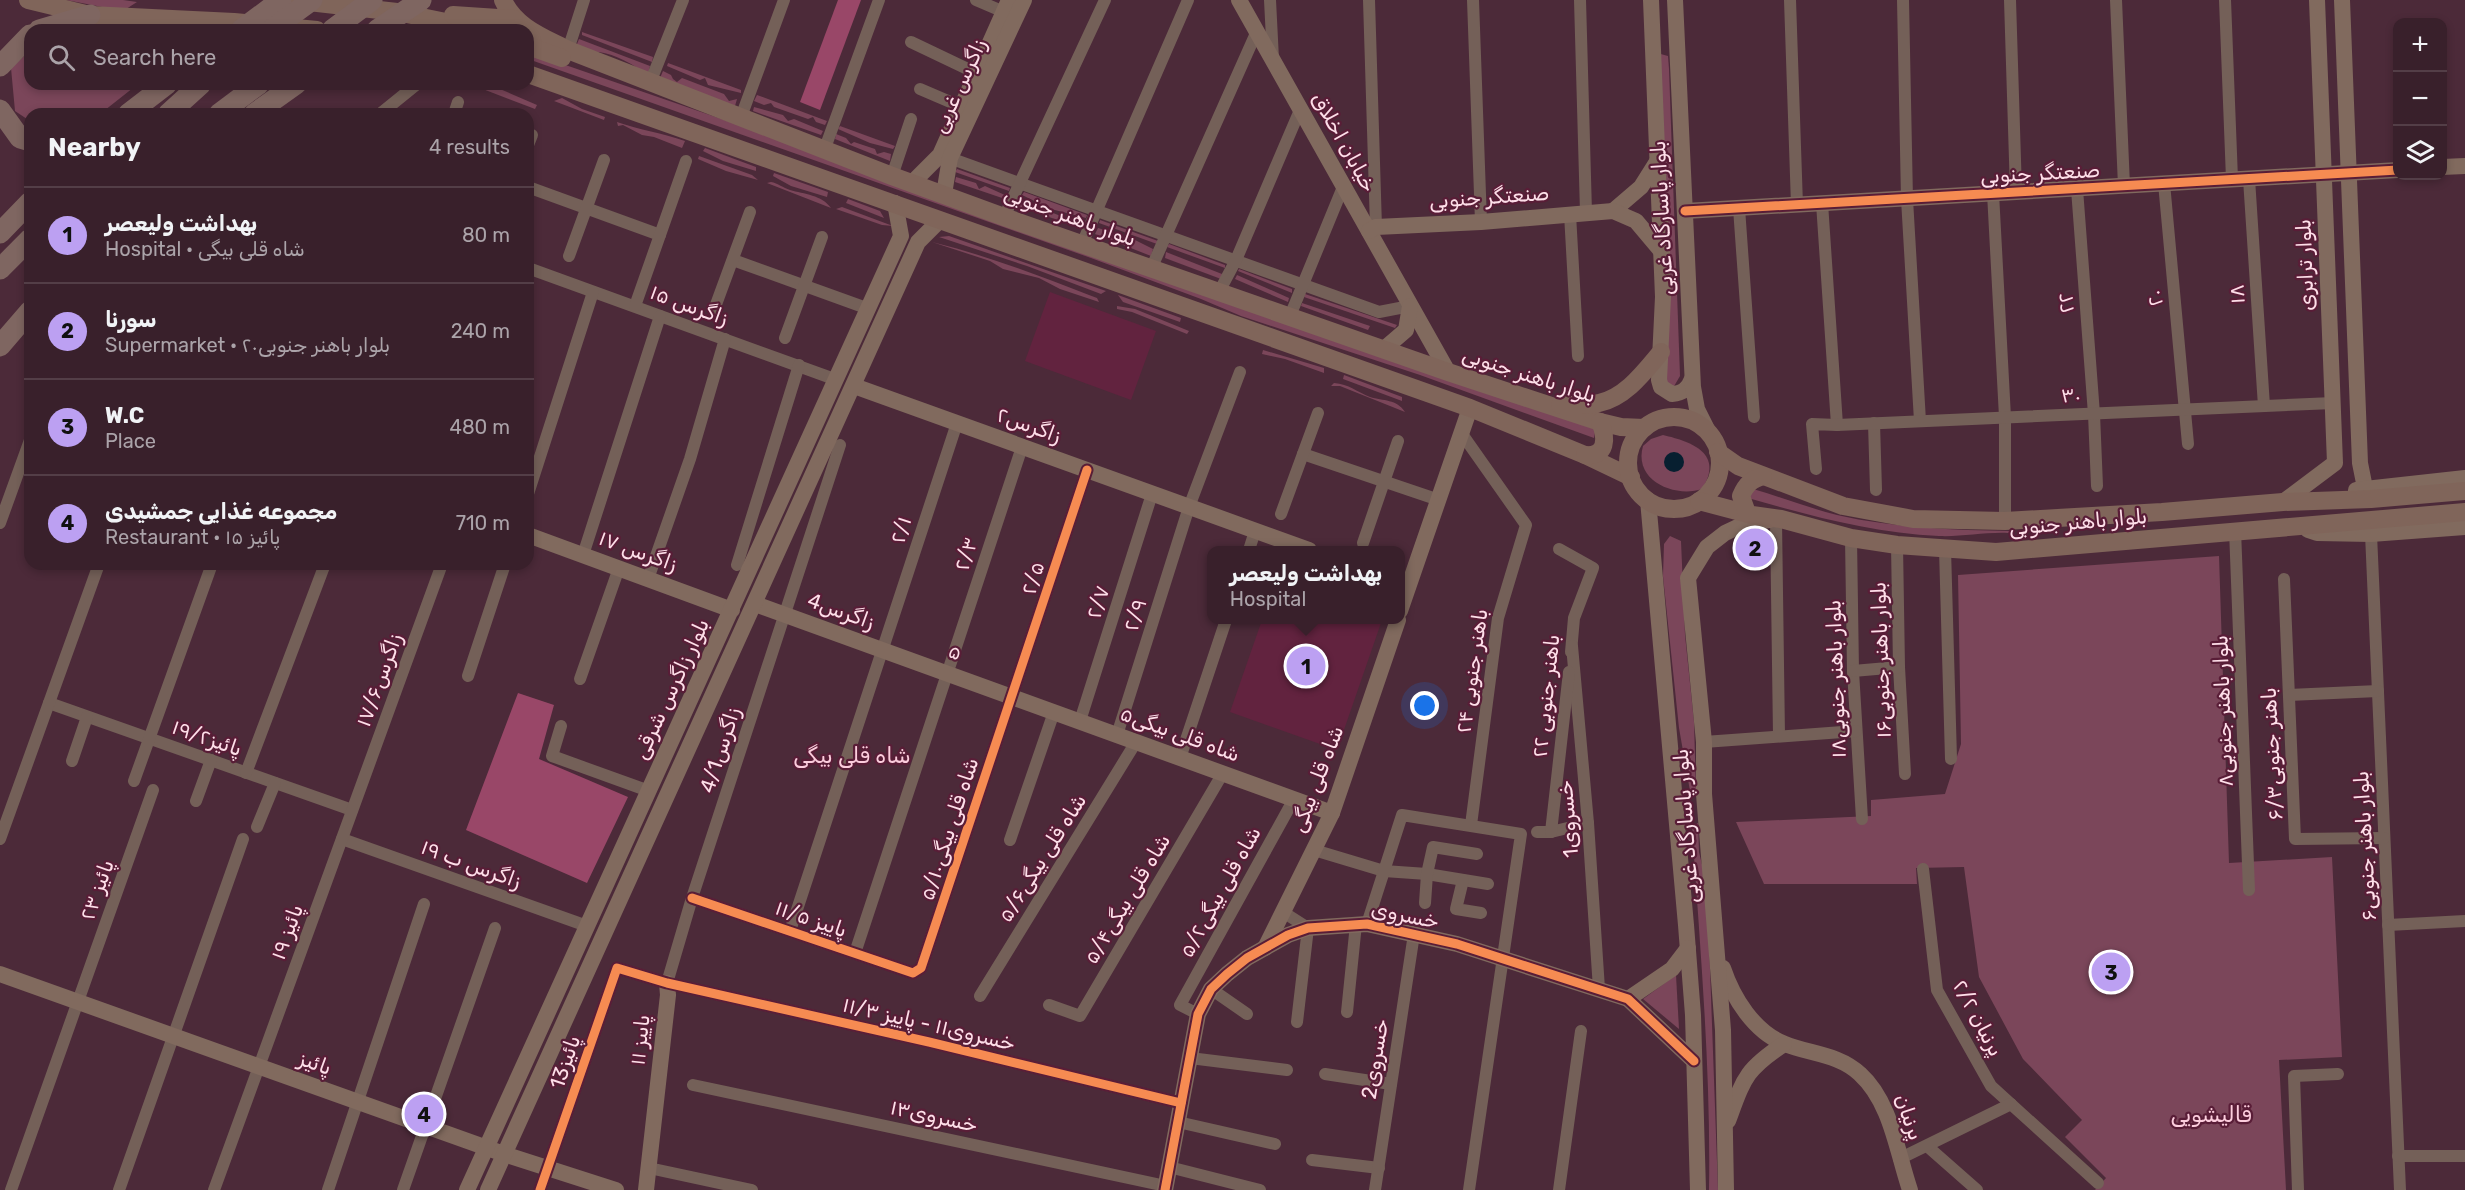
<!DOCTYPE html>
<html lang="en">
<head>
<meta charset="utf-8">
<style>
  body { margin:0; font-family:Rubik,Cairo,sans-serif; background:#402833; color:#f1f3f6 }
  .controls { position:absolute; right:18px; top:18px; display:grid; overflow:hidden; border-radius:12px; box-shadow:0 3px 9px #0003 }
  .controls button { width:54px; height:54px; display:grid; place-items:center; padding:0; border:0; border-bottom:2px solid #533e47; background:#39202b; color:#f1f3f6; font:30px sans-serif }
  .you { position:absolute; left:1425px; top:706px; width:21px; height:21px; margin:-15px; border:4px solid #fff; border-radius:50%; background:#1a73e8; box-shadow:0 0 0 9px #1a73e833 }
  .badge { display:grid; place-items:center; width:39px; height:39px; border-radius:50%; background:#bca0f2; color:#111; font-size:20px; font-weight:700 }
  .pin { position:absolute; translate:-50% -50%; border:3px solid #fff; box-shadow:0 2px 6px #0006 }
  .popup { position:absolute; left:1207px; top:546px; width:198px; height:78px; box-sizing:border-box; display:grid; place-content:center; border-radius:12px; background:#39202b; filter:drop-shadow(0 2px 4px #0005); font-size:20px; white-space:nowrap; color:#aba3a9 }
  .popup b { font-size:22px; color:#f1f3f6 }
  .popup::after { content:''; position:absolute; left:50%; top:100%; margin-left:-12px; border:12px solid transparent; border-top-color:#39202b }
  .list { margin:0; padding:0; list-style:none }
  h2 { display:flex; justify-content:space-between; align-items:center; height:78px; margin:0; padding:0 24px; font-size:26px }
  h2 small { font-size:20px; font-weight:400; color:#aba3a9 }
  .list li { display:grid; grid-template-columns:39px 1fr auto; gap:18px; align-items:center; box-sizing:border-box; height:96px; padding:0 24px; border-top:2px solid #533e47 }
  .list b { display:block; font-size:22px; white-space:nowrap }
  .list p { margin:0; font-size:20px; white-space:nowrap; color:#aba3a9 }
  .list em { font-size:20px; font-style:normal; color:#aba3a9 }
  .icon { flex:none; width:33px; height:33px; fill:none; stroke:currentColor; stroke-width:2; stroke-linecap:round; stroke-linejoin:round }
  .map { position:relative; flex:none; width:2465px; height:1190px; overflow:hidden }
  .search { position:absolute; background:#39202b; box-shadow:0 3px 9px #0003; left:24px; top:24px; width:510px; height:66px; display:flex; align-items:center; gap:15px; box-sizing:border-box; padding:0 21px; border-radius:18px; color:#aba3a9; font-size:22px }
  .panel { position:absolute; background:#39202b; box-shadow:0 3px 9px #0003; left:24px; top:108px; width:510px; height:462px; border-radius:18px }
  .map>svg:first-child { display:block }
</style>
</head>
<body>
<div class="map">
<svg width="2465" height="1190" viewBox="0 0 2465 1190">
  <rect width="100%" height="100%" fill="#4c2a39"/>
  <g fill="#62233f">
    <path d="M1050,292L1156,331L1131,400L1025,361Z"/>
    <path d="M1262,620H1382L1337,750L1230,712Z"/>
  </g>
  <g fill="#7b465a">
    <path d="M66,0H123L137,2L123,11Z"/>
    <path d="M582,32L653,57L652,62L582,35Z"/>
    <path d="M579,39L650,66L648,75C634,65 615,54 599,52C590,52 583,51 575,49Z"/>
    <path d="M30,51V84H138L100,114H30V121L15,111L11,68Z"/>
    <path d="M528,52L825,155L1596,427L1594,438L1420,375L1241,316L1201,299L1091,258L528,59Z"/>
    <path d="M1657,53L1668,56L1669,69L1680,376L1673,388L1666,386Z"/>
    <path d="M668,63L741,90V93L708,85L705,78L700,80L667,66Z"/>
    <path d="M663,71L671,75L673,79L677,82L682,78L724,94L729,101L737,99L735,106L660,78Z"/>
    <path d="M476,84L493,86L537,105L535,109L475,86Z"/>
    <path d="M757,95L827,121L825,125L816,122L813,117L808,119L774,107L771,103L764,105L754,101Z"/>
    <path d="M562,98L582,109L605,117L604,120L554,101Z"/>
    <path d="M754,107L783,115L788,121L794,119L823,131L821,135L753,111Z"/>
    <path d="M617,122C640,130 662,133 685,141L682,148L654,137L642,135L623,125L618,126Z"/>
    <path d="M840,126L895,146L893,149L870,143L838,129Z"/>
    <path d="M836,134L846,138L851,144L854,142L875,149L877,154L884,152L891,154L890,161L835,139Z"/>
    <path d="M705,148L756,167V171L723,161L703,151Z"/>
    <path d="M699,156L752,175L758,180L726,171L698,159Z"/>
    <path d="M957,169L1010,188L1009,191L955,172Z"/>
    <path d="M774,173L828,192L827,197L791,186L773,176Z"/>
    <path d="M956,177L976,183L979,189L985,186L1007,196L1005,199L955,182Z"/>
    <path d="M771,182C778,183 783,188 790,190C804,194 822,195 831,208L767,183Z"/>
    <path d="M1024,192L1087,215L1086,218L1051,209L1022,195Z"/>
    <path d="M848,199L880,211L884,218L846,203Z"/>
    <path d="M1021,200L1068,219L1073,224L1076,221L1083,224V229L1018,206Z"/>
    <path d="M842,207L893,226L882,225L836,209Z"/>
    <path d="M1100,220L1158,241L1157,244L1099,223Z"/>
    <path d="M1098,228L1121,235L1126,241L1131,238L1153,249L1151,256L1095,234Z"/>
    <path d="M949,236L1106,291L1101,294L1027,266L939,237Z"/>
    <path d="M932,242C985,255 1038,275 1089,295L1097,298L1099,302L1060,289L1039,278L1003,269L990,261Z"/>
    <path d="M1169,244L1225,265V268L1167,247Z"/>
    <path d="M1166,252L1222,274L1221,279L1165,258Z"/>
    <path d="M1239,269L1292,289V293L1238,271Z"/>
    <path d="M1237,275L1289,298L1288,302L1235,279Z"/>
    <path d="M1305,294L1397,325L1395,328L1304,297Z"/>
    <path d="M1118,295L1181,318L1180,322L1123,302Z"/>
    <path d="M1302,303L1370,326L1368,330L1301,306Z"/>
    <path d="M1117,306L1135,309L1189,331L1187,334L1132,312L1117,309Z"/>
    <path d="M1263,350L1324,368V373L1285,359L1262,354Z"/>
    <path d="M1344,375L1402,397V401L1343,379Z"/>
    <path d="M1334,383C1349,384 1357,392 1370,397C1383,401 1397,399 1405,412L1340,386H1331Z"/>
    <path d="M1663,435C1693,442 1724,454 1702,489C1675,498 1633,481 1643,446L1651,439Z"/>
    <path d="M1753,489C1781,497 1809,508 1837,515C1894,528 1953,530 2012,531L2008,533C1985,532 1961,537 1939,536C1873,533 1811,516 1748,498Z"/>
    <path d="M1670,536L1681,541L1685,635L1694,722L1696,791H1690L1679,728L1663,576L1664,544Z"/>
    <path d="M2219,556L2229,863L2332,857L2342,1057L2279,1060L2286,1190H2095L2106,1178L2065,1137L2082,1120L2023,1059L1979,977L1964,867L1916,868L1917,884H1764L1736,822L1871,816V800L1945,794L1961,744L1958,575Z"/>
    <path d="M1698,823L1699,852L1707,886L1718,1190H1709C1711,1069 1700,948 1692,827Z"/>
    <path d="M1676,975L1679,1029L1643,999Z"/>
  </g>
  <g fill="#994768">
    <path d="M838,0H861L820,110L800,102Z"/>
    <path d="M518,693L554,705L539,759L628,797L587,883L466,830Z"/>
  </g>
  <circle fill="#071f30" cx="1674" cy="462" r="10"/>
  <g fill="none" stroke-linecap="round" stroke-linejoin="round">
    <g stroke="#746058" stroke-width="12">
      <path d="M976,0L1004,12"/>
      <path d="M1270,0L1273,59"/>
      <path d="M1369,0L1376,227"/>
      <path d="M1473,0L1481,222"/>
      <path d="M1580,0L1586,212"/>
      <path d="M1790,0L1797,205"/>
      <path d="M1903,0L1907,199L1920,421"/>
      <path d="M2010,0L2016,192"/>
      <path d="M2116,0L2124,186"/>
      <path d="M2225,0L2232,179"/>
      <path d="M911,42L976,73"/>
      <path d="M568,50L584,0"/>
      <path d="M650,83L683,0"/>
      <path d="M920,89L962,107"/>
      <path d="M380,114L417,84"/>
      <path d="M454,114L458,102"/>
      <path d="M741,117L784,0"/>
      <path d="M528,145L532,135"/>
      <path d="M825,148L879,0"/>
      <path d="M944,156L1379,312L1410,306"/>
      <path d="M892,176L911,119"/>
      <path d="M2249,179L2264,406"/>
      <path d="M2164,183L2188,444"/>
      <path d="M528,187L660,235"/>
      <path d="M2077,189L2094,414L2097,486"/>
      <path d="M1993,193L2005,417V521"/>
      <path d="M1822,203L1837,425"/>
      <path d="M1739,208L1754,417"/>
      <path d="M1570,214L1578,356"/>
      <path d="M1004,217L1105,0"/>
      <path d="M1082,244L1188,0"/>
      <path d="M569,256L604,160"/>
      <path d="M733,260L869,309"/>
      <path d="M528,268L837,380"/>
      <path d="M1151,269L1257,31"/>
      <path d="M1219,292L1236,260L1300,110"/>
      <path d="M635,306L686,161"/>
      <path d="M714,310L750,212"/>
      <path d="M1290,316L1343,187"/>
      <path d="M785,338L822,237"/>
      <path d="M1874,423L1876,490"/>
      <path d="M1462,434L1526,525L1498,618L1471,825"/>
      <path d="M1303,454L1439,500"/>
      <path d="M1816,469L1812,424L1837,425L2333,403"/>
      <path d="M528,494L593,292"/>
      <path d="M1281,514L1318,413"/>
      <path d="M1776,520L1779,736"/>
      <path d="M0,523L30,440"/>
      <path d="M2235,530L2249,890"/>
      <path d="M2371,534L2400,1190"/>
      <path d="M1851,538L1853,671L1862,819"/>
      <path d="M1363,543L1398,441"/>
      <path d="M1897,545L1899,667L1905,774"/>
      <path d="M1559,549L1593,568L1574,618L1571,652"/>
      <path d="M1945,549L1951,759"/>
      <path d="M1249,550L1255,531"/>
      <path d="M583,555L660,316"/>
      <path d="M737,565L799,365"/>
      <path d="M648,579L690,459L725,339"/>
      <path d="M2284,579L2295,839L2384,838"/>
      <path d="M1572,646L1588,823L1599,989"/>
      <path d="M1853,671L1899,667"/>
      <path d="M468,676L505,564"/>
      <path d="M580,679L619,568"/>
      <path d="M2289,695L2378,691"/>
      <path d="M49,703L352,810"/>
      <path d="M1080,721L1152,494"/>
      <path d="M561,726L552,756L649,791"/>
      <path d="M1117,735L1189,507L1240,372"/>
      <path d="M1704,742L1856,731"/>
      <path d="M1180,758L1226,620"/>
      <path d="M72,761L87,717"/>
      <path d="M246,773L325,564"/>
      <path d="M134,781L212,564"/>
      <path d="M196,801L211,760"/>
      <path d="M257,827L275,783"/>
      <path d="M1537,832H1551L1588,823"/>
      <path d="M1551,832L1569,672"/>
      <path d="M0,839L99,564"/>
      <path d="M342,839L587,926"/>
      <path d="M1010,840L1054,712"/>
      <path d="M1314,850L1384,871L1427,874L1488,884"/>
      <path d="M1923,869L1937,990L1991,1086L2098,1183"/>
      <path d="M1463,880L1456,909L1481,913"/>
      <path d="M692,898L913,973L921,968L1087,470"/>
      <path d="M1425,903L1427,874L1433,847L1477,854"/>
      <path d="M1283,912L1308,928L1297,1022"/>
      <path d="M1367,924L1402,815L1521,834L1469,1190"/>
      <path d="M2388,925L2465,921"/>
      <path d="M790,931L957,423"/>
      <path d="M855,953L1022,447"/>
      <path d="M667,983L692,898L840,445"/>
      <path d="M1211,989L1247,1014"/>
      <path d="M980,996L1136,742"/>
      <path d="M1049,1005L1080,1016L1223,773"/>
      <path d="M1347,1012L1356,924"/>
      <path d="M1198,1014L1180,1005L1294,799"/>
      <path d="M1190,1058L1287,1070"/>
      <path d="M1325,1074L1391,1084"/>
      <path d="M693,1085L1166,1186"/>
      <path d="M1178,1122L1275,1144"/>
      <path d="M1927,1146L1977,1190"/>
      <path d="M2398,1156H2465"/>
      <path d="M1899,1159L2011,1104"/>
      <path d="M1312,1160L1379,1168"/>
      <path d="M1169,1167L1260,1190"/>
      <path d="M649,1168L752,1190"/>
      <path d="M11,1190L153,790"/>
      <path d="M119,1190L243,839"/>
      <path d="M214,1190L442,564"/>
      <path d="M328,1190L424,904"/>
      <path d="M403,1190L495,928"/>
      <path d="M540,1190L617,968L667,983L929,1042L1181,1103"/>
      <path d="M1375,1190L1414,934"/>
      <path d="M1559,1190L1581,1031"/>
      <path d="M2298,1190L2294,1076L2338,1074"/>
    </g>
    <g stroke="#816a5e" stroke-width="16">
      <path d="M1239,0L1448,372"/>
      <path d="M1651,0L1663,297L1659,380L1661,387L1672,394C1683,393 1688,389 1692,379"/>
      <path d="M1675,0L1693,387L1697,409L1708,431"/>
      <path d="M2342,0L2360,463L2365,488"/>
      <path d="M2442,167L2465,166"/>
      <path d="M912,183L940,155L1009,0"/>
      <path d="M944,194L950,158L1024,0"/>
      <path d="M1613,211L1641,187L1658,160"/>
      <path d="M1685,211L2398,170"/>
      <path d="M1369,231L1376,227L1481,222L1613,211L1636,221L1662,252"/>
      <path d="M1384,349L1406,330L1410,306"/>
      <path d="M854,386L1309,550"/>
      <path d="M2356,490L2465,478"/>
      <path d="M1648,500L1686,925L1693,1015L1698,1190"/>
      <path d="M2283,502L2335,463L2317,0"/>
      <path d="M2308,530L2317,533L2371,534L2465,527"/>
      <path d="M528,535L732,610"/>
      <path d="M755,604L1332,813"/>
      <path d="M1400,611L1470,408"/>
      <path d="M1265,948L1332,813L1398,620"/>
      <path d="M1723,968C1733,998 1754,1032 1785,1044C1810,1054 1839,1054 1860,1074C1891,1102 1897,1152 1910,1190"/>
      <path d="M0,974L504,1154L616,1190"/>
      <path d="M1628,999L1672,969L1688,948"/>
      <path d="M1728,1121C1744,1078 1745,1070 1784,1044"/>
      <path d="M467,1190L901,236L895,203"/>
      <path d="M488,1190L918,242L940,220"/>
      <path d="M646,1190L668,995L667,983"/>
      <path d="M1165,1190L1198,1014L1211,989L1227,974L1247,958L1288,935L1308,928L1367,924L1457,944L1628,999L1694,1061"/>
      <path d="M1726,1190L1723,1030L1704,794V742L1688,578L1707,547L1725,533L1744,524L1769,520"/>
    </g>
    <g stroke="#80655a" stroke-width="18">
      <path d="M28,0L90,15L234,22L317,30"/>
      <path d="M291,0L397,12L485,30"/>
      <path d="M503,0C515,27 543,37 568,50L892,176L1004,217L1448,372L1600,422L1621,427L1644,428"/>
      <path d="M453,15L514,19"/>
      <path d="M528,46L562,58"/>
      <path d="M528,74L1470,408L1585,455L1631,477"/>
      <path d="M1560,405C1572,405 1587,406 1599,403C1626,397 1644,372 1661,352"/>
      <circle cx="1674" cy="463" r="46"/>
      <path d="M1718,452L1738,466L1843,506L1913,519L2005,521L2162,512L2283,502L2371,499L2465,491"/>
      <path d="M1585,455C1607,457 1607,438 1600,422"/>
      <path d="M1699,501L1752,515L1781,519L1851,538L1897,545L1996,552L2465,512"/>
      <path d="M1747,513L1741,496C1746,484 1751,480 1763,476"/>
    </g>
    <g stroke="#7f6661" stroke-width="21">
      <path d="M39,30L90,15"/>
      <path d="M241,30L281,0"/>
      <path d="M271,30L312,0"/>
      <path d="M332,30L372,0"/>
      <path d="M377,30L421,0"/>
      <path d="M0,66L30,35"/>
      <path d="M0,110L20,138L30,141"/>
      <path d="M128,114L167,84"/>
      <path d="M168,114L201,84"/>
      <path d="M219,114L259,84"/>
      <path d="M254,114L296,84"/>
      <path d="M0,233L30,202"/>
      <path d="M0,269L30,239"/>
      <path d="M0,346L30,311"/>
    </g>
    <defs>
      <g id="cycleway">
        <path d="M1685,211L2398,170"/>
        <path d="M692,898L913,973L921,968L1087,470"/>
        <path d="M540,1190L617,968L667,983L929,1042L1181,1103"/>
        <path d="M1165,1190L1198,1014L1211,989L1227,974L1247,958L1288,935L1308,928L1367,924L1457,944L1628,999L1694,1061"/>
      </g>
    </defs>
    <use href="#cycleway" stroke="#591d37" stroke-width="13"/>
    <use href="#cycleway" stroke="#f68b52" stroke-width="9"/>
  </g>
  <g text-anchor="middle" stroke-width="4.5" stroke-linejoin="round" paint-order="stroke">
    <g font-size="21" fill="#fedfe9" stroke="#591d37">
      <text transform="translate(959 86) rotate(-65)" y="7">زاگرس غربی</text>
      <text transform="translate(1344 142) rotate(61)" y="7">خیابان اخلاق</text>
      <text transform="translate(2040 173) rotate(-3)" y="7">صنعتگر جنوبی</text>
      <text transform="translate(1489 197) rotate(-4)" y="7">صنعتگر جنوبی</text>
      <text transform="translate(1070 216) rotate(20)" y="7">بلوار باهنر جنوبی</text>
      <text transform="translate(1662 218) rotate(-93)" y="7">بلوار پاسارگاد غربی</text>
      <text transform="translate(2305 265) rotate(-92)" y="7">بلوار ترابری</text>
      <text transform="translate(2237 294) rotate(-94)" y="7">۱۸</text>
      <text transform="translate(2155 298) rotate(-95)" y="7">۲۰</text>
      <text transform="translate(2066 303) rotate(-94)" y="7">۲۲</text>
      <text transform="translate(689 305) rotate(20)" y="7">زاگرس ۱۵</text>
      <text transform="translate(1529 375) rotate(18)" y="7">بلوار باهنر جنوبی</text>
      <text transform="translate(2071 395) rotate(-3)" y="7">۳۰</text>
      <text transform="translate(1029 425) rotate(20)" y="7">زاگرس۲</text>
      <text transform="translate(2078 522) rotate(-5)" y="7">بلوار باهنر جنوبی</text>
      <text transform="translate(901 530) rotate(-72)" y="7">۲/۱</text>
      <text transform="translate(638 551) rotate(20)" y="7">زاگرس ۱۷</text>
      <text transform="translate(966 554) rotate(-72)" y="7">۲/۳</text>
      <text transform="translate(1033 578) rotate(-72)" y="7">۲/۵</text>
      <text transform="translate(1098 602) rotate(-72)" y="7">۲/۷</text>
      <text transform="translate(841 611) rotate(20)" y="7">زاگرس4</text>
      <text transform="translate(1135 615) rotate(-72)" y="7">۲/۹</text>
      <text transform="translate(955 652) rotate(20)" y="7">۵</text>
      <text transform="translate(1881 660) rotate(-92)" y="7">بلوار باهنر جنوبی۱۶</text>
      <text transform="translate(1472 671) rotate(-82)" y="7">۲۴ باهنر جنوبی</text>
      <text transform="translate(1836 679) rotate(-92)" y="7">۱۸بلوار باهنر جنوبی</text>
      <text transform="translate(379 680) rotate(-70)" y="7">زاگرس۱۷/۶</text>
      <text transform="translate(671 689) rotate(-65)" y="7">بلوار زاگرس شرقی</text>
      <text transform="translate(1546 696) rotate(-84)" y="7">۲۲ باهنر جنوبی</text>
      <text transform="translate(2223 711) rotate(-92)" y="7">۸بلوار باهنر جنوبی</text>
      <text transform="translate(1180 734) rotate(20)" y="7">شاه قلی بیگی۵</text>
      <text transform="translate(207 738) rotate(19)" y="7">پائیز۱۹/۲</text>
      <text transform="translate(720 750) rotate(-72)" y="7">4/1زاگرس</text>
      <text transform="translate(2272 754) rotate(-93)" y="7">۶/۳باهنر جنوبی</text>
      <text transform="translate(1317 779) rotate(-69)" y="7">شاه قلی بیگی</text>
      <text transform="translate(1568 819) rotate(-95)" y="7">خسروى1</text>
      <text transform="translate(1686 826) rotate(-94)" y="7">بلوار پاسارگاد غربی</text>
      <text transform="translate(949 829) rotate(-72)" y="7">شاه قلی بیگی۵/۱۰</text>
      <text transform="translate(2365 846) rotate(-93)" y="7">بلوار باهنر جنوبی۶</text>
      <text transform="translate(1042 858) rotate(-58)" y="7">شاه قلی بیگی۵/۶</text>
      <text transform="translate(471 864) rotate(20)" y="7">زاگرس ب ۱۹</text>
      <text transform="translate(97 890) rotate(-70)" y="7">پائیز ۲۳</text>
      <text transform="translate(1220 892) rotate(-61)" y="7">شاه قلی بیگی۵/۲</text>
      <text transform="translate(1127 899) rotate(-59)" y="7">شاه قلی بیگی۵/۴</text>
      <text transform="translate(1405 915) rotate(11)" y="7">خسروى</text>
      <text transform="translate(811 919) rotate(19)" y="7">پاییز ۱۱/۵</text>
      <text transform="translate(287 932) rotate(-70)" y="7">پائیز ۱۹</text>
      <text transform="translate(1978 1018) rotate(62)" y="7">پرنیان ۲/۲</text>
      <text transform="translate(929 1024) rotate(13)" y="7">خسروى۱۱ - پاییز ۱۱/۳</text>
      <text transform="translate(640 1040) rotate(-84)" y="7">پاییز ۱۱</text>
      <text transform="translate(1375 1059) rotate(-81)" y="7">خسروى2</text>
      <text transform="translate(565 1062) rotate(-71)" y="7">پائیز13</text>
      <text transform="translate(315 1063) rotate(20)" y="7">پائیز</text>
      <text transform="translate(934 1116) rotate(12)" y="7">خسروى۱۳</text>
      <text transform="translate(1909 1117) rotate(71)" y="7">پرنیان</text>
    </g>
    <g font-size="22" fill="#fccddd" stroke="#591d37">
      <text x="852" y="763">شاه قلی بیگی</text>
      <text x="2211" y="1122">قالیشویی</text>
    </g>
  </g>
</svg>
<div class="controls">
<button>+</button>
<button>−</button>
<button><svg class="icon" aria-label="layers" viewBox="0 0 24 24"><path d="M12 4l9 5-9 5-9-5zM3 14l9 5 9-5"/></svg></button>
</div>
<div class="you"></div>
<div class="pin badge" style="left:1306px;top:666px">1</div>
<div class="popup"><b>بهداشت ولیعصر</b>Hospital</div>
<div class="pin badge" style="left:1755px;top:548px">2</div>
<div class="pin badge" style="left:2111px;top:972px">3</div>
<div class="pin badge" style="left:424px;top:1114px">4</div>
<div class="search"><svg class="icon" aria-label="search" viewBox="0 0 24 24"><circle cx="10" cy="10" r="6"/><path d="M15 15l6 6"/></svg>Search here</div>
<section class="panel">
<h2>Nearby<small>4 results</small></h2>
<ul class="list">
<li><span class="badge">1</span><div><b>بهداشت ولیعصر</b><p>Hospital · شاه قلی بیگی</p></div><em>80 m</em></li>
<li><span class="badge">2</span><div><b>سورنا</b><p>Supermarket · بلوار باهنر جنوبی۲۰</p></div><em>240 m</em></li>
<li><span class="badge">3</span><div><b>W.C</b><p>Place</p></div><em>480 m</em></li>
<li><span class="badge">4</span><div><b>مجموعه غذایی جمشیدی</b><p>Restaurant · پائیز ۱۵</p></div><em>710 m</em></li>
</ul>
</section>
</div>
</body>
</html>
